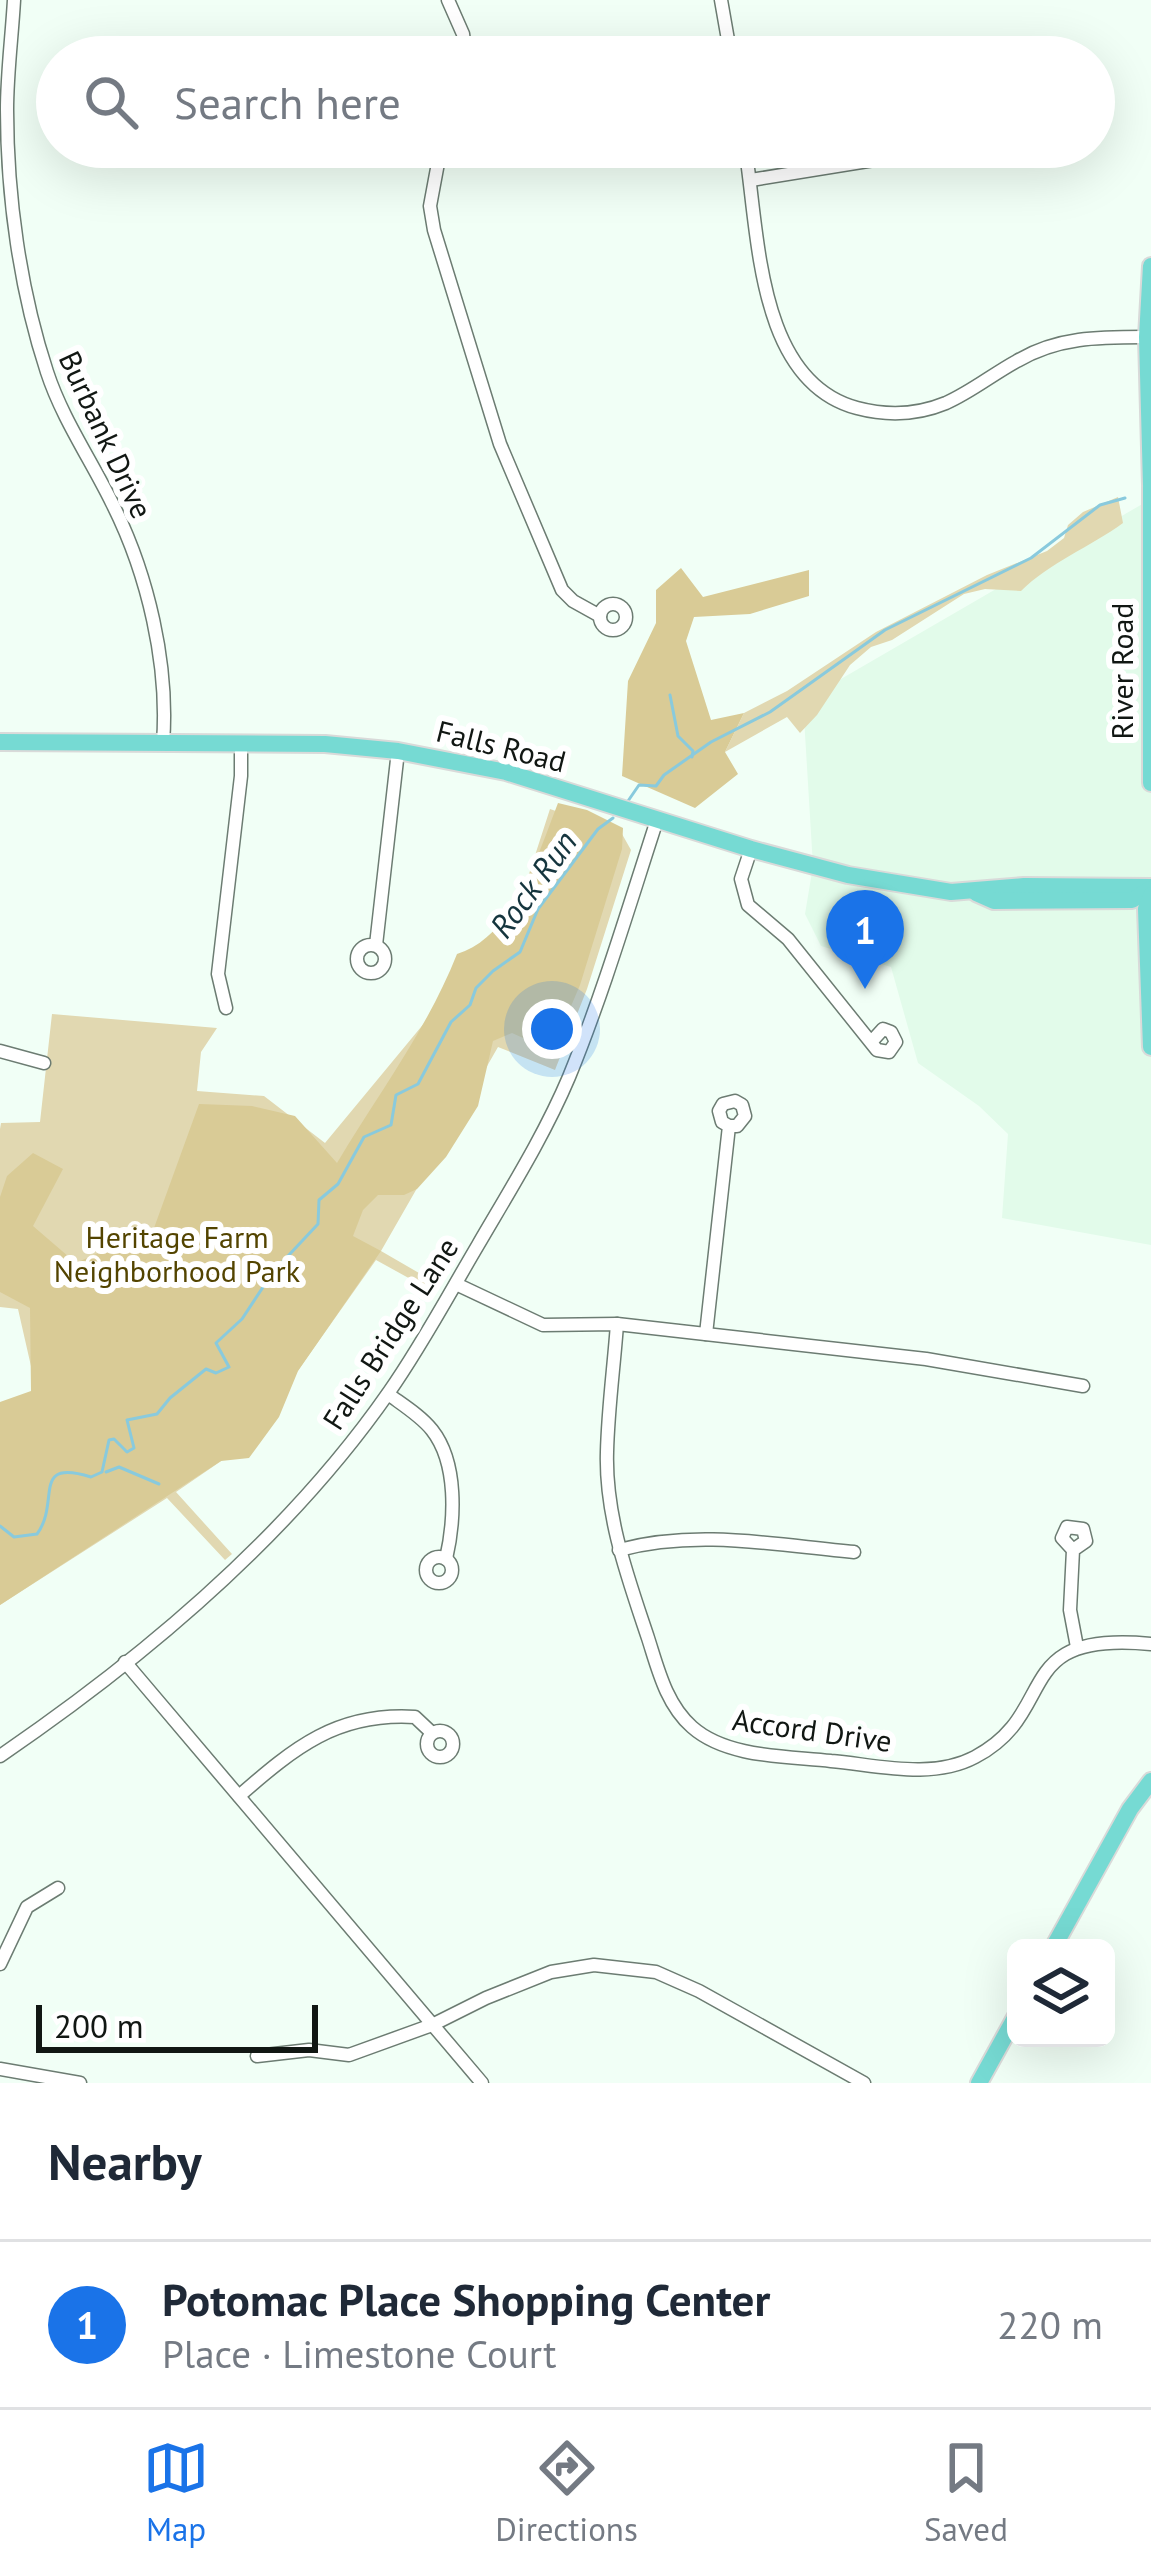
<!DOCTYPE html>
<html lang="en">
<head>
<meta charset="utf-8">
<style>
  body { margin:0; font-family:"PT Sans",sans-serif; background:#f6f6f7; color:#1f2937 }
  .controls { position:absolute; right:36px; bottom:36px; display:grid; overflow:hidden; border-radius:18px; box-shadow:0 12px 48px #0002 }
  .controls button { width:108px; height:108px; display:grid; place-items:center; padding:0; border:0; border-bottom:3px solid #e0e1e3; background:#fff; color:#1f2937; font:60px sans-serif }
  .scale { position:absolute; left:36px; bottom:30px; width:282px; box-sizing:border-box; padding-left:12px; border:6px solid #111713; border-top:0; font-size:33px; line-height:42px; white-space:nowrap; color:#111713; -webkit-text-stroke:9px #fff; paint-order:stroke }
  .you { position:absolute; left:552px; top:1029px; width:42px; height:42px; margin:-30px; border:9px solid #fff; border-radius:50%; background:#1a73e8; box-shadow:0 0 0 18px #1a73e833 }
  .badge { display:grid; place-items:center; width:78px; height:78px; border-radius:50%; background:#1a73e8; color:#fff; font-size:39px; font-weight:700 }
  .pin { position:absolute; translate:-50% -99px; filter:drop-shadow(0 3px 6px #0008) }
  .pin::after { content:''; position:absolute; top:63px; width:42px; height:36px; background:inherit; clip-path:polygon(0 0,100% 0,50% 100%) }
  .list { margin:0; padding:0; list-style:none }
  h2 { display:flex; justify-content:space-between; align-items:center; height:156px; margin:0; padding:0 48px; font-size:51px }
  h2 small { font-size:39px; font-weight:400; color:#747a83 }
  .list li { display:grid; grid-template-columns:78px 1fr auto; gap:36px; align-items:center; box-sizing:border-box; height:168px; padding:0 48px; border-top:3px solid #e0e1e3 }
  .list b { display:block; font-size:45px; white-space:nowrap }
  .list p { margin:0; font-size:39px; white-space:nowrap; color:#747a83 }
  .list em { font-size:39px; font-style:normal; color:#747a83 }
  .icon { flex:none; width:66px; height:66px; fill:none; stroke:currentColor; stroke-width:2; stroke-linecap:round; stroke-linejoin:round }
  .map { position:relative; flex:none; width:1151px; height:2083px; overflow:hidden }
  .search { position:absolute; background:#fff; box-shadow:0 12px 48px #0002; left:36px; right:36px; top:36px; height:132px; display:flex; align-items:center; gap:30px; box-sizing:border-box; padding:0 42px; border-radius:66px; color:#747a83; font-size:45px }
  .sheet { height:324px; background:#fff }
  nav { display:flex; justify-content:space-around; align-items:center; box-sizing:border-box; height:168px; border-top:3px solid #e0e1e3; background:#fff; font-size:33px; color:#747a83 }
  nav a { display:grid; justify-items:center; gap:6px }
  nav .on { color:#1a73e8 }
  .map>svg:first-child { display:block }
</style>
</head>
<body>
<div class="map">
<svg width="1151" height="2083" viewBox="0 0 1151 2083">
  <rect width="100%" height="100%" fill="#f1fff6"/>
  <path fill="#e2fbea" d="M1151,499V1245L1002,1218L1008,1134L979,1106L918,1063L891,967L821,946L805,914L813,866L803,701Z"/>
  <g fill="#e1d8b1">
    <path d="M1118,497L1123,523C1090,547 1049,563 1021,591L985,589L964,594L892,640L871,647L850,665L817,715L800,733L787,717L725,752L744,713L787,691L876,632L987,575L1047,551L1064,538L1068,525L1083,512Z"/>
    <path d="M550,809L622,834L631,850L587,989L555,1070L498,1047L381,1251L438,1284L434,1292L376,1260L246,1444L176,1492L232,1554L225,1560L167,1498L0,1605L38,1397L18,1309L0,1307V1129L1,1123L40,1122L52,1014L217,1028L201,1052L197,1091L264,1096L325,1143L517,911Z"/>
  </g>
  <g fill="#d9cb96">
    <path d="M681,568L703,597L809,570V596L750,614L694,617L686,641L711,720L744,713L725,752L738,774L695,808L622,776L628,681L656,623V590Z"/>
    <path d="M558,803L587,810L623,828L622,849L580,985L552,1051L512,1033L493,1041L478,1106L446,1157L417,1189L404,1195H378L363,1210L353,1236L381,1251L298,1371L279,1417L249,1458L221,1461L0,1605V1402L31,1391L30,1308L0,1292V1197L7,1176L33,1153L63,1169L33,1226L76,1263L154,1228L199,1104L252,1106L295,1116L337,1163C378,1094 427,1030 457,954C514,937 538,854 558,803Z"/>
  </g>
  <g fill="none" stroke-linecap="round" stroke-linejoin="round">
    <g stroke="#89cadd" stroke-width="3">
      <path d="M670,695L678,736L693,751L692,757"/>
      <path d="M628,801L639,785L656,786L664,775L711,742L770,712L885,630L1031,558L1100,505L1125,498"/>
      <path d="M106,1472L119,1467L159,1484"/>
      <path d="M0,1526L14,1537L37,1534C61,1502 30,1458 91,1477L102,1472L109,1440L114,1439L127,1452L134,1448L127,1420L157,1414L170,1398L206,1369L216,1373L229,1367L216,1343L242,1319L273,1272L318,1224L319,1200L338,1184L364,1137L391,1125L396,1095L418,1084L451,1022L470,1005L476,988L493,971L520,952L538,909L598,829L613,818"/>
    </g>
    <defs>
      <g id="minor">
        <path d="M14,0C12,36 7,73 7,110C7,196 20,290 47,372C62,418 91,460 112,503C148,574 169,665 163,743"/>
        <path d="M448,0L463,34L466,57"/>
        <path d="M721,0L731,57"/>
        <path d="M441,147L430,206L434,230L500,444L562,590L573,601L600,616"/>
        <path d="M745,147C759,232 756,381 857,408C887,416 917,415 946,403C971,392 993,374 1017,361C1059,336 1102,337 1150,337"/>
        <path d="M751,180L874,160L920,147"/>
        <circle cx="613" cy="617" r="13"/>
        <path d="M751,849L741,879L748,905L788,939L877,1050L889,1052L896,1042L891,1032L883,1029L873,1040"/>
        <circle cx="371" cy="959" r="14"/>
        <path d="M376,945L398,751"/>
        <path d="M226,1008L218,974L241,776V742"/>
        <path d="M0,1051L44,1063"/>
        <path d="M456,1284L543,1325L617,1324L926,1359L1083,1386"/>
        <path d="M617,1324C614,1366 608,1409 607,1452C605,1516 628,1578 648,1638C658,1669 666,1704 692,1727C727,1758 787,1756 831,1761C877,1765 932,1780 975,1757C1061,1712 1008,1630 1151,1644"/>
        <path d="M706,1334L729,1126L722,1122L719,1111L723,1104L735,1101L742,1105L745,1116L737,1126H729"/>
        <path d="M388,1394C403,1405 421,1416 432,1430C458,1463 455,1520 446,1559"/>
        <path d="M619,1550C697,1529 775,1545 854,1552"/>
        <path d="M1073,1550L1086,1541L1083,1529L1067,1527L1062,1538L1073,1550L1070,1610L1077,1647"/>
        <circle cx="439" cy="1570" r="13"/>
        <path d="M125,1662L482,2083"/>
        <circle cx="440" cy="1744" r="13"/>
        <path d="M0,1756C145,1657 288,1537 389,1392C422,1345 449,1294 478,1245C510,1190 544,1136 569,1077C603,994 629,906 657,820"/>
        <path d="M239,1796C294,1748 337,1712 415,1717L432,1733"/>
        <path d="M0,1964L27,1907L58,1888"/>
        <path d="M257,2056L309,2050L349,2055L432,2025L486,1998L551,1972L594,1965L656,1972L699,1991L864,2083"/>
        <path d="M0,2069L80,2083"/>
      </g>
      <g id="major">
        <path d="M1151,266L1147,337L1151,485"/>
        <path d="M1151,487V783"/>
        <path d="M0,742L325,744L398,751L506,772L751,849L848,875L951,892L1024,886L1151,887"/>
        <path d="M976,893L994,901L1132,900L1150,889"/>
        <path d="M1151,895L1146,909L1151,1047"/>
        <path d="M1053,1948L1130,1809L1151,1781"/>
        <path d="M979,2083L1016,2016"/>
      </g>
    </defs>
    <use href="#minor" stroke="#6c7c72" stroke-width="15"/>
    <use href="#major" stroke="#d9dad9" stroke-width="20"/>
    <use href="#minor" stroke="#fff" stroke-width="12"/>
    <use href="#major" stroke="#76dad3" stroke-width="16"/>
  </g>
  <g text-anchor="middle" stroke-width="12" stroke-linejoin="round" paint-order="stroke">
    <g font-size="30" fill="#111713" stroke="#fff">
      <text transform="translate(105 435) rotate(65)" y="10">Burbank Drive</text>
      <text transform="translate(1123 671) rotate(-90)" y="10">River Road</text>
      <text transform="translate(501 747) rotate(14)" y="10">Falls Road</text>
      <text transform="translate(391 1334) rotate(-57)" y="10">Falls Bridge Lane</text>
      <text transform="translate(812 1731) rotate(8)" y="10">Accord Drive</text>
    </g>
    <g font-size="30" fill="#534400" stroke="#fff">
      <text x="177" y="1248">Heritage Farm<tspan x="177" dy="34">Neighborhood Park</tspan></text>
    </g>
    <g font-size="33" font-style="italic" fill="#15353e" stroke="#fff">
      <text transform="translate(533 884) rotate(-54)" y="12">Rock Run</text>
    </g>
  </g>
</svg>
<div class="controls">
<button><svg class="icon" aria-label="layers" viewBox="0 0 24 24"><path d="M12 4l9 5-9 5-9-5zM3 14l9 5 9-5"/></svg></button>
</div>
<div class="scale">200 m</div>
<div class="you"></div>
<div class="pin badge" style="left:865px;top:989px">1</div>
<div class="search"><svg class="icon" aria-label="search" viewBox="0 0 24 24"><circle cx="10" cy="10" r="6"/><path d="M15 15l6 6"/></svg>Search here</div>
</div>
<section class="sheet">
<h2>Nearby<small></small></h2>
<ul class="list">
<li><span class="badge">1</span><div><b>Potomac Place Shopping Center</b><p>Place · Limestone Court</p></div><em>220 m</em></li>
</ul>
</section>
<nav>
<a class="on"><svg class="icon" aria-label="map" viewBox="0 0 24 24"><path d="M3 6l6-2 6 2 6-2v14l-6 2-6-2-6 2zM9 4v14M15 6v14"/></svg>Map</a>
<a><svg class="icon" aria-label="directions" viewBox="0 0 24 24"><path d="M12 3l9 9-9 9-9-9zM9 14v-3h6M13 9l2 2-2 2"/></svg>Directions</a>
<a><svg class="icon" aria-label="saved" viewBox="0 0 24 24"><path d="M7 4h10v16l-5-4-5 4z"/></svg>Saved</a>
</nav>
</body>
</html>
